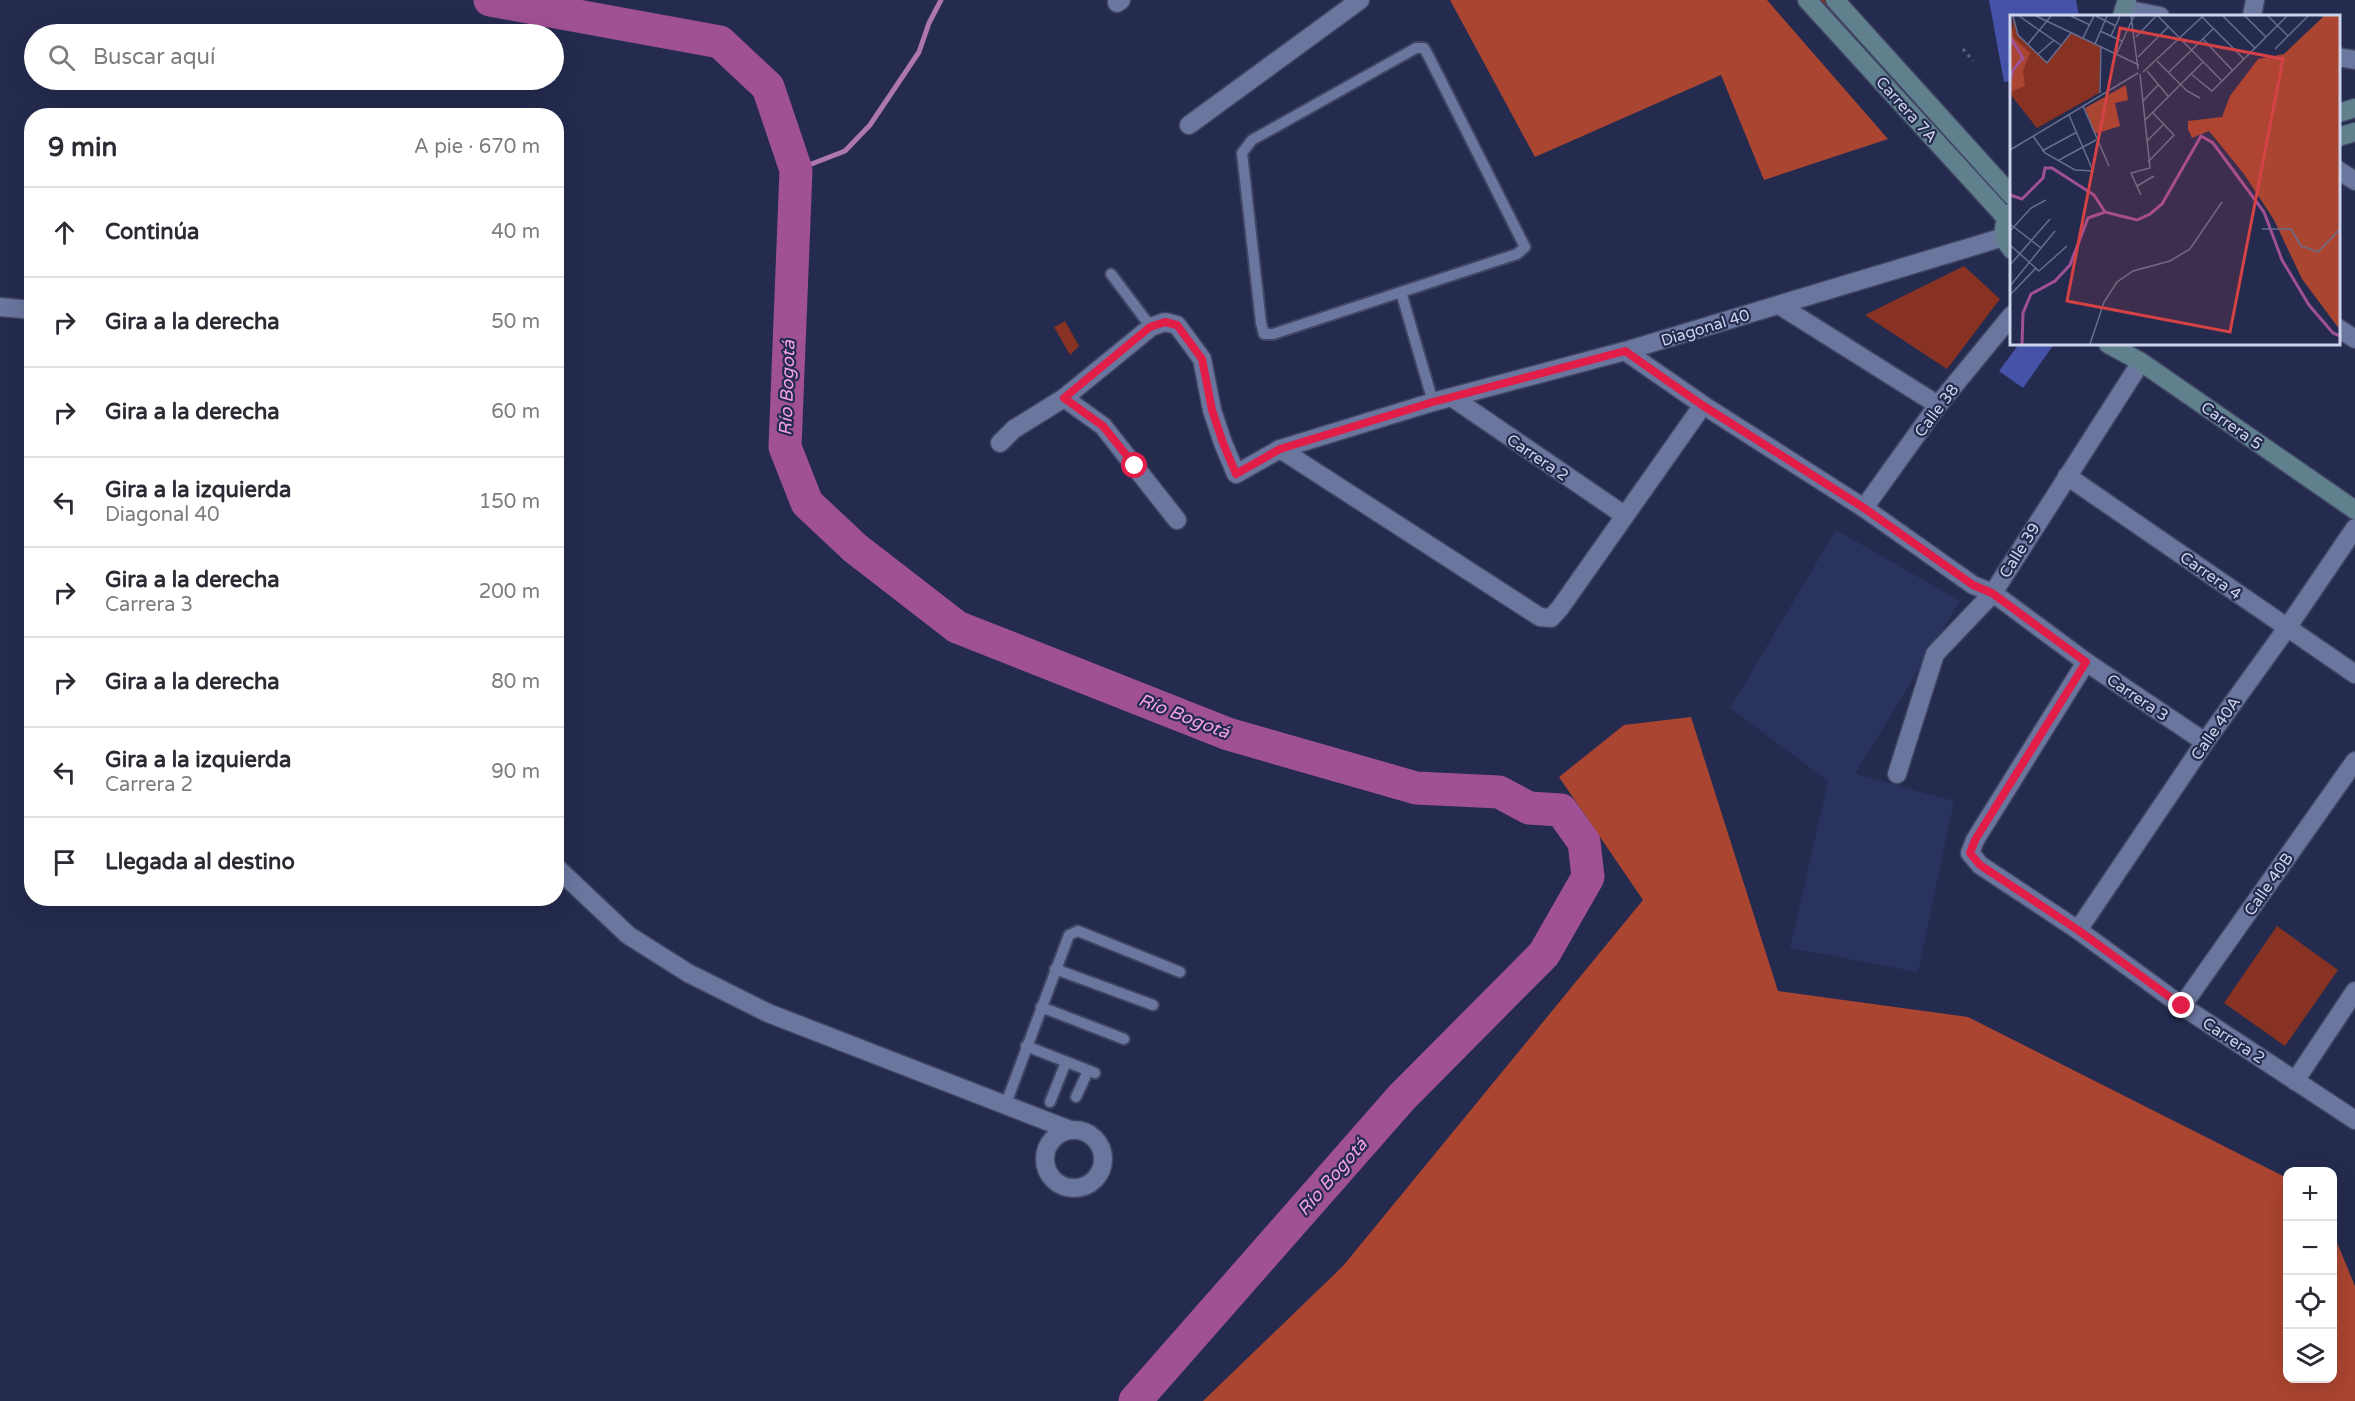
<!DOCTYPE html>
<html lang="es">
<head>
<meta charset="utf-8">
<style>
  body { margin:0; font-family:"Varela Round",sans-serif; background:#f7f7f7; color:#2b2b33 }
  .controls { position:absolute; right:18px; bottom:18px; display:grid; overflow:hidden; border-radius:12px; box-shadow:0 6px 24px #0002 }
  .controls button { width:54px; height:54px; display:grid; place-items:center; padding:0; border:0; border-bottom:2px solid #e1e1e2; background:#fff; color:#2b2b33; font:30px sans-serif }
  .stop { position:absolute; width:18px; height:18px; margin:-14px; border:4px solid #e11d48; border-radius:50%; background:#fff }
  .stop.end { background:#e11d48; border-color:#fff; box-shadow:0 2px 6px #0008 }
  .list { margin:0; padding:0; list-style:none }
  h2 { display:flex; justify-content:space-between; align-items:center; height:78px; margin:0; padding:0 24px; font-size:26px }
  h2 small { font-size:20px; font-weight:400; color:#7c7c81 }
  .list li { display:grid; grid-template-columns:39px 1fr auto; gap:18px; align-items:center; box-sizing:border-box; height:90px; padding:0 24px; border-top:2px solid #e1e1e2 }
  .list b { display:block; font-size:22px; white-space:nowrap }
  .list p { margin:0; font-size:20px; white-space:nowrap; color:#7c7c81 }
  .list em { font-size:20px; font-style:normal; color:#7c7c81 }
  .icon { flex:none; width:33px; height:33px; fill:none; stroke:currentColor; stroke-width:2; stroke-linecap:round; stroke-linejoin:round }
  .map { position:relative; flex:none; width:2355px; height:1401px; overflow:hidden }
  .search { position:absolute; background:#fff; box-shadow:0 6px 24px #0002; left:24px; top:24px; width:540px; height:66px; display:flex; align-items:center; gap:15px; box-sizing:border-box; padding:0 21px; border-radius:33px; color:#7c7c81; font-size:22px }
  .panel { position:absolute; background:#fff; box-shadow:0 6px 24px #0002; left:24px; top:108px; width:540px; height:798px; border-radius:24px }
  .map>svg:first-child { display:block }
</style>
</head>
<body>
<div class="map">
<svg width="2355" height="1401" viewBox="0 0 2355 1401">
  <rect width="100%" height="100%" fill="#242b4f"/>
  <path fill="#2a335d" d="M1836,530L1960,601L1855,774L1954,801L1918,972L1790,948L1828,781L1730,708Z"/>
  <g fill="#873222">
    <path d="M1811,0H1828L1984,174L1975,183Z"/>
    <path d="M1964,266L2000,299L1947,369L1865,315Z"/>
    <path d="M1065,321L1079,346L1070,355L1054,327Z"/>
    <path d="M2277,926L2338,970L2285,1046L2224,1003Z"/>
  </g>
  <g fill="#aa4531">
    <path d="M1450,0H1767L1888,139L1764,180L1721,75L1535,157Z"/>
    <path d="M1691,717L1778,991L1968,1017L2287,1178L2288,1378H2332L2333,1233L2355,1286V1401H1203L1343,1266L1643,900L1559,777L1624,725Z"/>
  </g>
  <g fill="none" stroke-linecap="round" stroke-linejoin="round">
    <path stroke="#ad77ae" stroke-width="5" d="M796,170L845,151L870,125L919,52L929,23L941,0"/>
    <path stroke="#a05094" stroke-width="33" d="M490,0L720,42L768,87L796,170L785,447L807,503L855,548L957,627L1228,734L1416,788L1499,792L1529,808L1561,810L1584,842L1588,877L1544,954L1402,1097L1135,1401"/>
  </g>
  <g fill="#4453a8">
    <path d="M1989,0H2076L2079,16H2012V81L2004,82Z"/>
    <path d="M2019,344H2054L2023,388L1999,371Z"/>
  </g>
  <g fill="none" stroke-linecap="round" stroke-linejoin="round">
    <defs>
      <g id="lane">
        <path d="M1416,48H1424L1429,57L1525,247L1517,254L1273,334H1264L1261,323L1242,153L1252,140Z"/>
        <path d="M1111,274L1151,327"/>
        <path d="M1401,292L1433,402"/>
        <path d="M1055,969L1153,1005"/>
        <path d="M1041,1007L1124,1039"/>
        <path d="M1026,1046L1095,1073"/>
        <path d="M1076,1097L1088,1071"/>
        <path d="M1050,1102L1066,1062"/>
        <path d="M1005,1106L1069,935L1078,931L1180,972"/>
      </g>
      <g id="street">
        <path d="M1117,0V3L1121,0"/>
        <path d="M2124,9L2160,16"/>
        <path d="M2252,16L2255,0"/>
        <path d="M2338,57L2355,60"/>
        <path d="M1189,125L1360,0"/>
        <path d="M2338,170L2355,181"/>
        <path d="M1779,305L1938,405"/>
        <path d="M0,307L32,310"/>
        <path d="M2338,328L2355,339"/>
        <path d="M1625,351L1703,405L1864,508L1973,585L1993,593L2086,662L2205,742"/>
        <path d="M1064,398L1103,426L1177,520"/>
        <path d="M1453,398L1624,515"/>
        <path d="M1000,443L1014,429L1064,398L1151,327L1165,322L1177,325L1202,359L1212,410L1223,443L1236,474L1280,449L1433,402L1625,351L2004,237"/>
        <path d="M1280,449L1540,617L1551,618L1560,608L1703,405"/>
        <path d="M2067,476L2355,674"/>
        <path d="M1864,508L1938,405L2012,315"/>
        <path d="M2086,662L1975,840L1970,853L1980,865L2078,930L2182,1006L2355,1120"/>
        <path d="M1897,774L1935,654L1993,593L2141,362"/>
        <path d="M556,867L628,935L688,973L768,1013L1070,1130"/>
        <path d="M2078,930L2205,742L2287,628L2355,528"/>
        <path d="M2182,1006L2355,761"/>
        <path d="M2295,1081L2355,991"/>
        <circle cx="1074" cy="1159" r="29"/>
      </g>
      <g id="secondary">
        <path d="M1807,0L2006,218"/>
        <path d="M1835,0L2012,196"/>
        <path d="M2122,16L2127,0"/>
        <path d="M2338,113L2355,108"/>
        <path d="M2338,137L2355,132"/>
        <path d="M2012,212C2001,224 2001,238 2012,250"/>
        <path d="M2108,344L2141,362L2355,510"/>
      </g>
    </defs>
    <use href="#lane" stroke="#3f4563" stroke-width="14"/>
    <use href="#street" stroke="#3f4563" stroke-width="21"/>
    <use href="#secondary" stroke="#3f4563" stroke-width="21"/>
    <path stroke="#5b6282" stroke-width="3" stroke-dasharray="3 4.5" stroke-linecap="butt" d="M1963,49L1973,61"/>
    <use href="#lane" stroke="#6b769f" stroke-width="10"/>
    <use href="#street" stroke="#6b769f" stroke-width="18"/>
    <use href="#secondary" stroke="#5f808c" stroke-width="18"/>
  </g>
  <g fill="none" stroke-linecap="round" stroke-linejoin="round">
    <path stroke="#e11d48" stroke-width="8" d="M1135,466L1103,426L1064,398L1150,327L1165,322L1177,325L1202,359L1212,410L1223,443L1236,474L1280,449L1433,402L1625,351L1702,405L1864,508L1973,585L1992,593L2086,662L1975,840L1970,853L1980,865L2078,930L2182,1006"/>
  </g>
  <g text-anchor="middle" stroke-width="4.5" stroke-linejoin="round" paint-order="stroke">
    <g font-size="16" fill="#ccd3ea" stroke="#242b4f">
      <text transform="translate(1907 109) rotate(48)" y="6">Carrera 7A</text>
      <text transform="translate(1705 327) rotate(-17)" y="6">Diagonal 40</text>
      <text transform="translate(1936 410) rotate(-53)" y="6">Calle 38</text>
      <text transform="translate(2232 425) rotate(35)" y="6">Carrera 5</text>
      <text transform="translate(1538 457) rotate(34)" y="6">Carrera 2</text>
      <text transform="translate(2019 550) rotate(-58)" y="6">Calle 39</text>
      <text transform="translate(2211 575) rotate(35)" y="6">Carrera 4</text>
      <text transform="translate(2138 697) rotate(34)" y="6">Carrera 3</text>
      <text transform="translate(2215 728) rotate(-55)" y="6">Calle 40A</text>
      <text transform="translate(2268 884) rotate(-55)" y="6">Calle 40B</text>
      <text transform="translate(2234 1040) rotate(33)" y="6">Carrera 2</text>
    </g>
    <g font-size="18" font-style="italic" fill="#f5a0e6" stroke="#242b4f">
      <text transform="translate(787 388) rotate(-88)" y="6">Río Bogotá</text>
      <text transform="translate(1184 716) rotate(21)" y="6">Río Bogotá</text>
      <text transform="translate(1332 1177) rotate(-49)" y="6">Río Bogotá</text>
    </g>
  </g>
  <g transform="translate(2010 15)">
    <rect width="330" height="330" fill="#242b4f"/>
    <path d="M3,1L8,20L37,48L61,18L91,32L89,78L27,113L0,79Z" fill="#873222"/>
    <path d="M314,1H330V315L292,264L264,205L234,159L199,116L182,123L178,114V106L212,102L220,81L248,44L274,39ZM1,8L4,23L20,38L13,56L15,71L0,77ZM116,70L118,85L105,88L110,111L85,119L75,93Z" fill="#aa4531"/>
    <path fill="none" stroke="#a05094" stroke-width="3" d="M0,22L13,43L3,55L0,67M0,180L12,184L33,163L35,153H42L84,180L95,197M12,329L13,298L21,279L45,266L60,250L78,203L95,197L127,205L140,199L152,189L191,121L203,128L254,197L272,245L299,290L323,318L330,321"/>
    <path fill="none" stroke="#676e8d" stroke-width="1.5" d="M3,1L8,20L37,48L61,18M9,1L52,31M26,1L129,50M61,1L80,10M86,1L106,11M121,1L128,54M148,1L212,66M213,1L245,33M235,1L256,22M258,1L278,21M192,2L234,44M90,16L112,26M101,21L110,1M126,22L146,1M73,23L84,1M193,24L223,56M18,29L41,1M85,29L97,1M265,34L298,1M28,39L44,25M106,40L124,1M128,42L158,12M147,46L177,76L190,83M137,56L158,81M133,57L193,1M159,57L203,14M130,59L140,153L121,158L131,180M181,59L202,76L277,1M90,78L91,32M133,86L148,70M73,91L99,151M135,105L193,47M23,121L35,138L65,155L83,156L59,100M137,126L154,109M0,135L128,58M32,136L67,117M49,145L86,125M138,147L164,120L143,98M127,171L144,161M0,209L31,233M252,214H281L291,231L308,237L330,214M0,216L21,193L36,185M0,230L29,256L57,231M0,250L40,204M0,271L45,216M0,280L26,253M80,329L94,287L107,267L123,256L160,246L180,234L212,187"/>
    <path fill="#d44245" fill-opacity="0.15" stroke="#d44245" stroke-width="3" d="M110,13L273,44L220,317L57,286Z"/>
    <rect width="330" height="330" fill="none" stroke="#ccd3ea" stroke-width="3"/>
  </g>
</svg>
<div class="controls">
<button>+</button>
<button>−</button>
<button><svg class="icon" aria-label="locate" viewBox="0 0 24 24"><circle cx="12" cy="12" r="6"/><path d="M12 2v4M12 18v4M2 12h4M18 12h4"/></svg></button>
<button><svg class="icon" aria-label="layers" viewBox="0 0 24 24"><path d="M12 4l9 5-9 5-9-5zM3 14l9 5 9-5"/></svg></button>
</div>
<div class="stop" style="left:1135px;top:466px"></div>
<div class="stop end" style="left:2182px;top:1006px"></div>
<div class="search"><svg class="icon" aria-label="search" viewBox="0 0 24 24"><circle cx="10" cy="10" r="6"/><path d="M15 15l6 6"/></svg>Buscar aquí</div>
<section class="panel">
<h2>9 min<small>A pie · 670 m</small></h2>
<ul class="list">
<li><svg class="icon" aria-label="ahead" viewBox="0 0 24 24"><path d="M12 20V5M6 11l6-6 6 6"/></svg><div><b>Continúa</b></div><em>40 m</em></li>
<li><svg class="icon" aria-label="right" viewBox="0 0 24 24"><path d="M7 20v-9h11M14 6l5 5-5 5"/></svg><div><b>Gira a la derecha</b></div><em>50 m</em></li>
<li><svg class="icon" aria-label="right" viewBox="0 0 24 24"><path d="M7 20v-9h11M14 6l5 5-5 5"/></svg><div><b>Gira a la derecha</b></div><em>60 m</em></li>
<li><svg class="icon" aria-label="left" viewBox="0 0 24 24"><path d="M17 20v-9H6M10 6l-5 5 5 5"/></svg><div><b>Gira a la izquierda</b><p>Diagonal 40</p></div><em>150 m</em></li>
<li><svg class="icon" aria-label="right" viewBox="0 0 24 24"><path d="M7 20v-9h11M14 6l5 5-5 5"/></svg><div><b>Gira a la derecha</b><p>Carrera 3</p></div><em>200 m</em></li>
<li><svg class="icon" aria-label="right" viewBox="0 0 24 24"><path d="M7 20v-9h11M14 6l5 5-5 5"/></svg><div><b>Gira a la derecha</b></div><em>80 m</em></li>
<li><svg class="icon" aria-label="left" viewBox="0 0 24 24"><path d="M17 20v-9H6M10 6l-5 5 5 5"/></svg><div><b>Gira a la izquierda</b><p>Carrera 2</p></div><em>90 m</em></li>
<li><svg class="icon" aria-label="arrive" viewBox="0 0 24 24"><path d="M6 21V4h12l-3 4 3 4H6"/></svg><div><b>Llegada al destino</b></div></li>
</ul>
</section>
</div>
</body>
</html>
